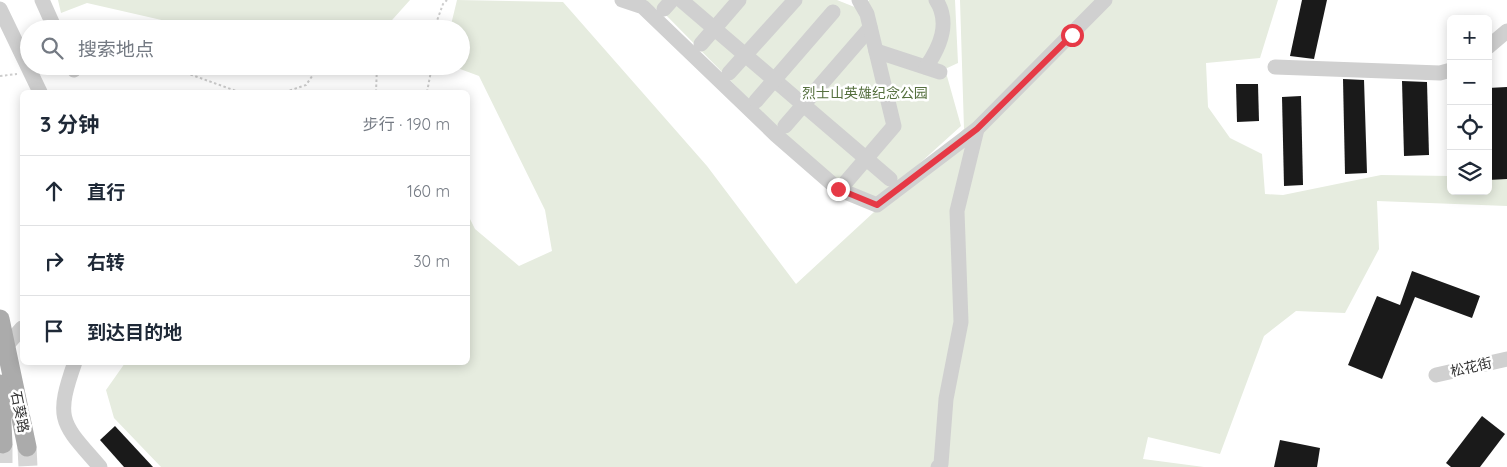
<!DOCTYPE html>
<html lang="zh">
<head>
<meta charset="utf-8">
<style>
  body { margin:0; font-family:Quicksand,"Noto Sans SC",sans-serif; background:#f2f2f3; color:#1f2937 }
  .controls { position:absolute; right:15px; top:15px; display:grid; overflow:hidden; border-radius:8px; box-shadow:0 2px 12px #0003 }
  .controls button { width:45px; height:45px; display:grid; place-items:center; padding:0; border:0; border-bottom:1px solid #e0e1e3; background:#fff; color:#1f2937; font:25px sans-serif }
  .stop { position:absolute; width:15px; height:15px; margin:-11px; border:4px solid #e63946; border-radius:50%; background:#fff }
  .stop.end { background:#e63946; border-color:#fff; box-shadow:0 1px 5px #0008 }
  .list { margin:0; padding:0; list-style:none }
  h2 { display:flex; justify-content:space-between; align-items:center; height:65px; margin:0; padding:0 20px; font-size:21px }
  h2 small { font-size:16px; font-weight:400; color:#747a83 }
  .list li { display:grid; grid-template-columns:32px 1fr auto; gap:15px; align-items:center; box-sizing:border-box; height:70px; padding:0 20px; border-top:1px solid #e0e1e3 }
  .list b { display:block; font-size:19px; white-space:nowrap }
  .list em { font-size:16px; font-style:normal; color:#747a83 }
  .icon { flex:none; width:28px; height:28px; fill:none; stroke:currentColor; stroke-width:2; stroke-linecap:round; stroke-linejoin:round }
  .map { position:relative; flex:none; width:1507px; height:467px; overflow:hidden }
  .search { position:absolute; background:#fff; box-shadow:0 2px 12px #0003; left:20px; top:20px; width:450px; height:55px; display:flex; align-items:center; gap:12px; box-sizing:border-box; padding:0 18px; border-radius:28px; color:#747a83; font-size:19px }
  .panel { position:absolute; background:#fff; box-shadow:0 2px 12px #0003; left:20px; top:90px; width:450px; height:275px; border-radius:8px }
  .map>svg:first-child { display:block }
</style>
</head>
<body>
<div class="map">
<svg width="1507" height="467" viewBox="0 0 1507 467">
  <rect width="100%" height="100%" fill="#fff"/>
  <g fill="#e6ecdf">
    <path d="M58,0H410L384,29H201L87,3L61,13Z"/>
    <path d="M457,0L563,2L707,166L796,284L964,129L960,0H1278L1260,58L1206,63L1208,107L1230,138L1262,154L1265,194L1283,195L1381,175L1451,176V191H1488V176H1507V206L1377,201L1379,249L1345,313L1296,311L1264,336L1220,454L1148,437L1143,459L1204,467H161L114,418L106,390L125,363L195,362L200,364L203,362H468V215L475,229L519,266L552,251L545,210L479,76L452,66H461V29H450Z"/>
    <path d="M637,0H837L862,10L869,0H955L958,63L945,69L961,126L879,200L848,189L782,133L663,12Z"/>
  </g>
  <g fill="#1a1a1a">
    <path d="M1302,0H1327L1314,59L1290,56Z"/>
    <path d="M1343,79L1364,80L1367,173L1345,174Z"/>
    <path d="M1402,81L1427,82L1429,155L1404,156Z"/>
    <path d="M1236,84H1258L1259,121L1237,122Z"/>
    <path d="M1507,87V179L1488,180V88Z"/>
    <path d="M1301,96L1303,185L1284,186L1282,97Z"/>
    <path d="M1412,271L1480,296L1472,318L1415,297L1382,379L1348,365L1377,296L1400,305Z"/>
    <path d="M1482,416L1505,434L1480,467H1451L1446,463Z"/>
    <path d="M115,426L153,467H124L100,440Z"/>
    <path d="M1280,440L1320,448L1317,467H1274Z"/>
  </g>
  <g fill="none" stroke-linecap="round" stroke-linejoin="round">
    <g stroke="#d6d6d6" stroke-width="19" stroke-dasharray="19 9" stroke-linecap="butt">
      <path d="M3,444V467"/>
      <path d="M27,447L28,467"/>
    </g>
    <g stroke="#cdcdcd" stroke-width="2" stroke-dasharray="2.5 2.5" stroke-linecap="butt">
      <path d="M434,29L443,4L447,0"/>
      <path d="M167,66L239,92"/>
      <path d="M86,69L124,66"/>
      <path d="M44,72L62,71"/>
      <path d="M0,76L17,74"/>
      <path d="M285,92L306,85L319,66"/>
      <path d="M376,92L377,66"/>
      <path d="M427,92L432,66"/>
    </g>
    <g stroke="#d0d0d0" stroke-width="15">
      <path d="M42,0L55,29"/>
      <path d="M622,0L643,7L776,135L838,189L877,205L977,129L1105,0"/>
      <path d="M681,0L890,179"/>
      <path d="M0,9L40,92"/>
      <path d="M664,9L672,0"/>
      <path d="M701,44L739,0"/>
      <path d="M1488,47L1507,31"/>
      <path d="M876,51L940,72"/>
      <path d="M73,66L74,70"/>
      <path d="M926,67C940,47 951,23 936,0"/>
      <path d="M1275,67L1440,73L1451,70"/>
      <path d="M729,73L795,0"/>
      <path d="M756,101L833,12"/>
      <path d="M785,126L870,28"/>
      <path d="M846,182L894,126L867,14L859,0"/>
      <path d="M7,345L22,328"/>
      <path d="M75,362C54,421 62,423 100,467"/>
      <path d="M1436,375L1507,359"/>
      <path d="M938,467L941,464L946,399L961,322L957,211L977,129"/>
    </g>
    <g stroke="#ababab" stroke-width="19">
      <path d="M0,319L27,447"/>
      <path d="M0,384L3,444"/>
    </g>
  </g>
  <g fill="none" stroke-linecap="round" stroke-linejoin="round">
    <path stroke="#e63946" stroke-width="6" d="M838,189L877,205L977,129L1072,35"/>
  </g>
  <g text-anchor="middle" stroke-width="5" stroke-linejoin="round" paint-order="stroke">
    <g font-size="14" fill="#56703f" stroke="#fff">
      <text x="865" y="98">烈士山英雄纪念公园</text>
    </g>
    <g font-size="14" fill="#333" stroke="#fff">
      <text transform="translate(1471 367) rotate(-13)" y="5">松花街</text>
      <text transform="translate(20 412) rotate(79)" y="5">石葵路</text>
    </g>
  </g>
</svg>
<div class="controls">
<button>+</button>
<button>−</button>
<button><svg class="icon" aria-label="locate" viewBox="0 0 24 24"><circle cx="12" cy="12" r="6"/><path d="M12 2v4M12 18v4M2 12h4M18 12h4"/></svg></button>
<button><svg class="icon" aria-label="layers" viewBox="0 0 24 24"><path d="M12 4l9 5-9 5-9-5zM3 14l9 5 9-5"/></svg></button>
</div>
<div class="stop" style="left:1072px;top:35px"></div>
<div class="stop end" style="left:838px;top:189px"></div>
<div class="search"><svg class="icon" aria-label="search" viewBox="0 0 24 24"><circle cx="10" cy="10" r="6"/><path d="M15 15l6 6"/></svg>搜索地点</div>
<section class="panel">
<h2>3 分钟<small>步行 · 190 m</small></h2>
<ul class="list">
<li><svg class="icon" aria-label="ahead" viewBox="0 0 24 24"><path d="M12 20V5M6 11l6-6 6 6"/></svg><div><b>直行</b></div><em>160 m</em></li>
<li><svg class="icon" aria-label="right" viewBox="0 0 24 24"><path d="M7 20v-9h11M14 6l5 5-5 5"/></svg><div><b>右转</b></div><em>30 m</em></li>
<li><svg class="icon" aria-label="arrive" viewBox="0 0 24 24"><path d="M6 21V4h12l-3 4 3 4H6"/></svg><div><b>到达目的地</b></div></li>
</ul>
</section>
</div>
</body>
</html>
